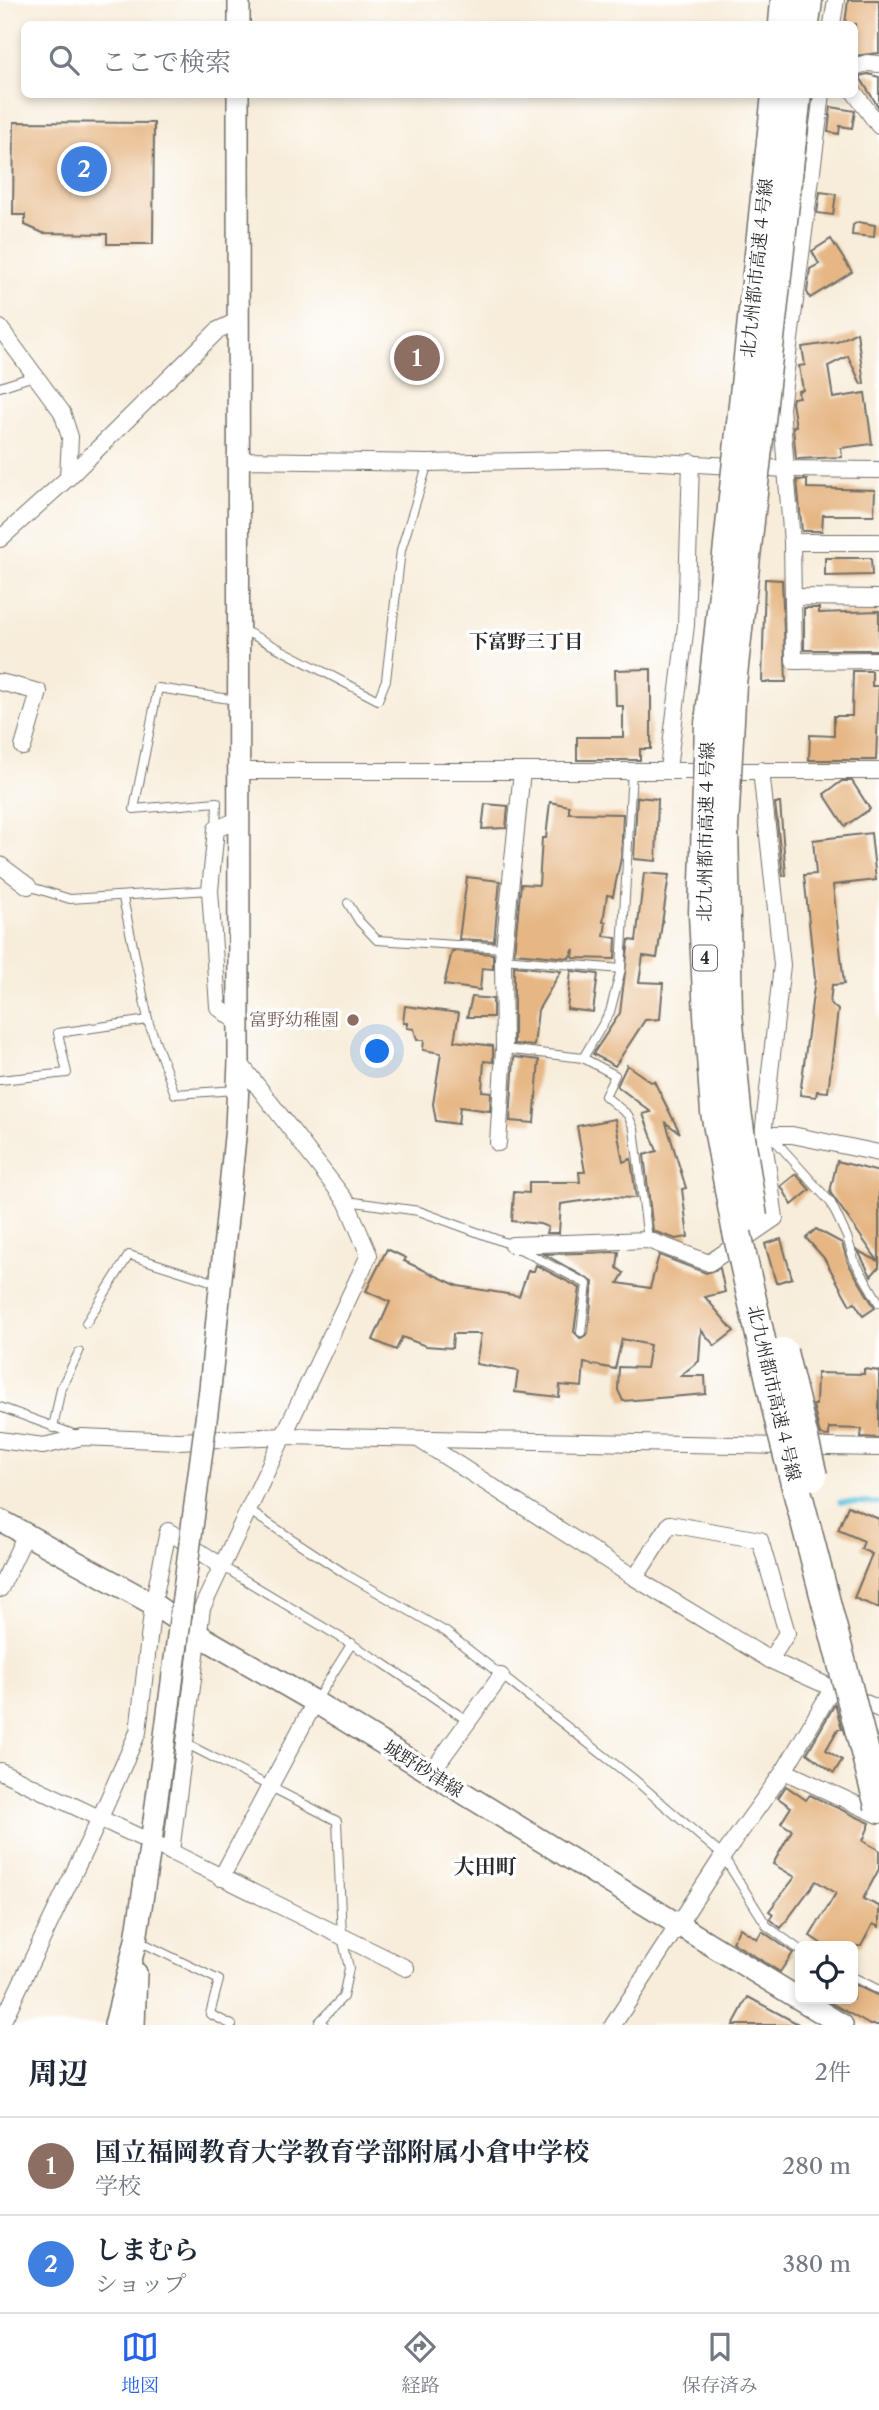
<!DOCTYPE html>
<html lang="ja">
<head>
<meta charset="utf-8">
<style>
  body { margin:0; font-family:"Libre Caslon Text","Noto Serif JP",serif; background:#f6f6f7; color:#1f2937 }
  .controls { position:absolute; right:21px; bottom:21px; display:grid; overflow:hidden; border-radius:10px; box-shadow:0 4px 10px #0003 }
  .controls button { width:63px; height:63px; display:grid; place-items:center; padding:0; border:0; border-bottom:2px solid #e0e1e3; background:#fff; color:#1f2937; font:35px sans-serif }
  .you { position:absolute; left:378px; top:1052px; width:24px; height:24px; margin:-18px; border:5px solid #fff; border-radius:50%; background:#1a73e8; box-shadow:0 0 0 10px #1a73e833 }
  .badge { display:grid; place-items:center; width:46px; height:46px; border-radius:50%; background:#2563eb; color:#fff; font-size:23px; font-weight:700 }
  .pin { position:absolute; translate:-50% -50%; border:4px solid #fff; box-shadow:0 2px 7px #0006 }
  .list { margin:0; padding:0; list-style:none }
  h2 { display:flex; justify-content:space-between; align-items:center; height:91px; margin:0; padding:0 28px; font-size:30px }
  h2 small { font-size:23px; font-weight:400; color:#747a83 }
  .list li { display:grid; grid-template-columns:46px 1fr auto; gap:21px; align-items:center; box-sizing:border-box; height:98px; padding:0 28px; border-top:2px solid #e0e1e3 }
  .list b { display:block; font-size:26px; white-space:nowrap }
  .list p { margin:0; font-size:23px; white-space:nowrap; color:#747a83 }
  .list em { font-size:23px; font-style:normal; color:#747a83 }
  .icon { flex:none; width:38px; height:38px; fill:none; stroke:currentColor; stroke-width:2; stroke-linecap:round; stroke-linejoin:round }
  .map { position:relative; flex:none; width:879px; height:2025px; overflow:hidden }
  .search { position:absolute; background:#fff; box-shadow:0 4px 10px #0003; left:21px; right:21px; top:21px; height:77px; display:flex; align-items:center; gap:18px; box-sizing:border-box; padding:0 24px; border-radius:10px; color:#747a83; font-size:26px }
  .sheet { height:287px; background:#fff }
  nav { display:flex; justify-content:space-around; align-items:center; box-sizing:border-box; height:98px; border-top:2px solid #e0e1e3; background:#fff; font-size:19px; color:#747a83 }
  nav a { display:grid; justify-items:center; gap:4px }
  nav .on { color:#2563eb }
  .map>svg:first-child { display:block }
</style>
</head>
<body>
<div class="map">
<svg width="879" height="2025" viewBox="0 0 879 2025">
  <rect width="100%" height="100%" fill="#fff"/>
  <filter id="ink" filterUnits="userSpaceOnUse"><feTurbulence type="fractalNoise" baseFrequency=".0143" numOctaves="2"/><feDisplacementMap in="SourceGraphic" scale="14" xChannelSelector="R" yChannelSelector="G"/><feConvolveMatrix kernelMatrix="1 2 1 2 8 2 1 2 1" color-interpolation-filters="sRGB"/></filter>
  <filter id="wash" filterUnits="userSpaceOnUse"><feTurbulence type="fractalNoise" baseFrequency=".00686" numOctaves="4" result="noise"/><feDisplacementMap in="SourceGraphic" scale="28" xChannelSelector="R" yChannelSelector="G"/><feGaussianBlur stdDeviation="1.57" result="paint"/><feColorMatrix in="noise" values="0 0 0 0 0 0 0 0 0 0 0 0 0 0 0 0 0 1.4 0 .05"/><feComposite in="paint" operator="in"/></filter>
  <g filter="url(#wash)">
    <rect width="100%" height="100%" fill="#f7edda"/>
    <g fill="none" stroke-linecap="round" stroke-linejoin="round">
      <path stroke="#5bbfda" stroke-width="5" d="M840,1502L879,1503"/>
    </g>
    <g id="blocks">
      <g fill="#e6b785">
        <path d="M848,0H879V53L855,56V24H845Z"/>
        <path d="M868,74L879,77V108L859,76Z"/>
        <path d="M831,107L855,111L852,128L840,126L839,134L828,132Z"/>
        <path d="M14,122L154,123L153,244H107V234L43,233L25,225V215H13Z"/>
        <path d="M820,192L836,194L833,215L817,213Z"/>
        <path d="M858,222L875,225L874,237L852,235L853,225Z"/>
        <path d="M831,239L852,272L810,298L807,292L810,269L819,264L812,251Z"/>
        <path d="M857,332L864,383L861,384L848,356L828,366L833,398L865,393L872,444L841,448L842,457L796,459L793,426H796L792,403L793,398L799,397L798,391L803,390L799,366L805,365L802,347L837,342Z"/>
        <path d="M797,480H807V488L875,490L874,515H823L822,531H802Z"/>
        <path d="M825,558H871L872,575L825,576Z"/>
        <path d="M765,579L782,580L786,682H762Z"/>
        <path d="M804,608H819V613L879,611V650H804Z"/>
        <path d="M651,669V749H640V760H577V737H623V706H616L615,670Z"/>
        <path d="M853,671H872V686H879L876,760H809L810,735L834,736V716H852Z"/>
        <path d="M842,781H852L870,809L845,826L824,794Z"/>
        <path d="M637,797L658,799L656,861L634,859Z"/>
        <path d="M550,802L569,806V813L623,814L621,858L613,896L607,895L603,922H606L604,936L616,938L615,959L573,958L574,949L569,958L514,953L521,884L539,885L542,838H546Z"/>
        <path d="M775,803H780L786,876H783Z"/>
        <path d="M485,804L508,806L506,828L482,829Z"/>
        <path d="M871,833L876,880L833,885L844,984L832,985L830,1003L838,1010L828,1092L817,1091L816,1097L800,1095L815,979L804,875L816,874L813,840Z"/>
        <path d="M644,873L669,875L657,958L643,956L639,982L663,983L660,1019L645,1020L615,1066L593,1054L620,1013L629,940L636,941Z"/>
        <path d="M467,877L500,881L494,941L459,939Z"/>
        <path d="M452,951L493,954V969L482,968L480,990L444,985Z"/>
        <path d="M514,966L561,971L538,1010L534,1046L514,1044Z"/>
        <path d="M571,971L598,974L593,1012L567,1009Z"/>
        <path d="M472,997L493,999V1017H467Z"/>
        <path d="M405,1006L459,1013L454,1041L493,1046V1062L484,1061L482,1091L491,1092L490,1111L460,1107L458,1124L436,1121L433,1104L441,1053L423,1050L424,1040H417L414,1029L407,1028V1023H403Z"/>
        <path d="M514,1057L539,1060L534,1123L510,1121Z"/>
        <path d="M627,1065L651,1082L654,1081L680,1133L666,1123L686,1188L682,1189L688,1237L676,1239L653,1231L644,1155L657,1151L643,1114L651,1112L617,1086Z"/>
        <path d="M615,1119L623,1162L631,1159L636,1198L610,1197L561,1204L559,1233H546L548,1227L540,1224L512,1221L514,1192L529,1193V1182H580L579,1172H585L577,1126Z"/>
        <path d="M837,1161L879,1172V1267L871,1276L858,1251L878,1261L830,1192Z"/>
        <path d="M796,1174L810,1190L792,1205L781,1186Z"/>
        <path d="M816,1229L842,1243L848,1263L875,1308L863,1316L855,1303L850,1305L824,1258L806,1238Z"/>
        <path d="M781,1239L792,1278L776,1283L765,1244Z"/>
        <path d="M387,1249L406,1258L404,1261L458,1286L519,1296L528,1271H534L536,1265L580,1288L574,1332L581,1339L588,1333L593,1282L544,1254L619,1252L617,1268L624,1273L618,1283L650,1288L659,1255L706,1273L720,1268L725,1292L705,1297L734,1331L715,1346L701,1330L699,1361L680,1376H705L706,1394L623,1401L618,1390L619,1367L646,1368L650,1345L622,1339L615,1369L584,1363L582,1387L560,1385L559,1397L515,1392L518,1371L476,1364L481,1334H453L452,1348L426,1346L402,1337L396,1350L373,1340L390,1302L366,1291Z"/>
        <path d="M864,1369L879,1371V1438L861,1437L862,1429L829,1428V1436L820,1435L813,1405H816L817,1373L864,1374Z"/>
        <path d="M848,1506L879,1519V1608L854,1598L872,1554L861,1549L864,1541L838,1530Z"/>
        <path d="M835,1704L842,1729H838L826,1750L842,1760L834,1773L807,1753Z"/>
        <path d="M786,1786L806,1800L810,1795L870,1823L863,1841L879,1850V1869L863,1899L879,1906V1927L873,1924L861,1946H825L810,1936L836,1893L816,1881L781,1928L770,1919L773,1914L769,1911L795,1877L773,1864L792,1830L781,1823L791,1807L778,1798Z"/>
        <path d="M740,1928L757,1939L762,1931L793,1953L780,1972L732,1942Z"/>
        <path d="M853,1984L879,1996V2025H870L824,1999H853Z"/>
        <path d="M748,1997L800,2025H733Z"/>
      </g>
    </g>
  </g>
  <g filter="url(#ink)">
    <use href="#blocks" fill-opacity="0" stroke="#726f68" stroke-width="2"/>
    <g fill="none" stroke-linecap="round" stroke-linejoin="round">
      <defs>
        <g id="lane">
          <path d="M0,387L34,376"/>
          <path d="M241,629L378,700L386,680L401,550L428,463"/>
          <path d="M216,829L217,802L134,809L158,688L236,700"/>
          <path d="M28,886L70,899L210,890"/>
          <path d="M123,898L149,1024L175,1094L237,1090"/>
          <path d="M348,903L359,921L377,940L504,948"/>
          <path d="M503,959L621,969L632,770"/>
          <path d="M504,1049L583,1058L610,1012L621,969"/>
          <path d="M583,1058L615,1075L605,1096L628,1115L634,1129L648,1240"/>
          <path d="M0,1080L67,1073L58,1033L148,1020"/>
          <path d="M772,1137L831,1203L847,1237L854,1260L879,1303"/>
          <path d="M347,1201L419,1211L512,1245L587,1284L581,1332"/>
          <path d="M86,1323L129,1255L220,1284"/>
          <path d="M0,1407L76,1435"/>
          <path d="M53,1428L61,1388L79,1352"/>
          <path d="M248,1510L344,1573L446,1632L635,1780L723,1856L767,1926L800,1950"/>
          <path d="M220,1565L383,1663L468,1721"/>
          <path d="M315,1702L352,1643"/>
          <path d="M185,1743L337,1821L342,1937L349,1968L343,1997L319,2022L324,2025"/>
          <path d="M137,1940L219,1980L210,2014L232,2025"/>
          <path d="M853,1977L879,1990"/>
        </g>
        <g id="street">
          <path d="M832,24L836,0"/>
          <path d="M854,67L867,63L879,64"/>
          <path d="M854,92L879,126"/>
          <path d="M822,94L781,408L792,542L794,661L879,660"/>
          <path d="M0,328L62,412L70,437L68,478"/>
          <path d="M239,460L428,463L608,459L787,469L879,470"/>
          <path d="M0,539L68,478L218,330L237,321"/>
          <path d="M792,542H879"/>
          <path d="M793,597L879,598"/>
          <path d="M0,682L39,692L23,747"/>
          <path d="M668,769L686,625L691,462"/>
          <path d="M237,771H879"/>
          <path d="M238,820L216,829L210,890L218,1007L239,1024"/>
          <path d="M0,865L28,886"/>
          <path d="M763,1135H792L879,1153"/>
          <path d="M498,1143L504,1049L503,959L522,771"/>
          <path d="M512,1245L648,1240L709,1263L775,1218L763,1135L782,965L761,770"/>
          <path d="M418,1439L635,1578L770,1660L879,1709"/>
          <path d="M0,1440L43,1446L82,1437L178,1441L284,1436L879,1448"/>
          <path d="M635,1578L670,1524L760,1540L787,1633L770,1660"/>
          <path d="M0,1589L27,1532"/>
          <path d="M0,1771L171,1852L202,1608L369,1255L346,1201L239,1062"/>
          <path d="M784,1771L879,1815"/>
          <path d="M430,1774L501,1676"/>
          <path d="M171,1852L406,1968"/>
          <path d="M221,1878L315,1702"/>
          <path d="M1,2025L100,1818L138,1732L153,1604L168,1531L220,1565"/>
          <path d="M613,2025L723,1856L784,1771L832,1689"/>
        </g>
        <g id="secondary">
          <path d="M239,24V0"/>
          <path d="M210,1389L236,1127L239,1062L238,94"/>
          <path d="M0,1520L153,1604L199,1635L315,1702L842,2025"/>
          <path d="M115,2025L136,1940L154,1821"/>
          <path d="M134,2025L136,1973"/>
        </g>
        <g id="highway">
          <path d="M783,24L785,0"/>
          <path d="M805,24L808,0"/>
        </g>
      </defs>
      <use href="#lane" stroke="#726f68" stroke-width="10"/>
      <use href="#street" stroke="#726f68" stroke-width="18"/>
      <use href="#secondary" stroke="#726f68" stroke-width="24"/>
      <use href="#highway" stroke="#726f68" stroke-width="31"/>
      <use href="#lane" stroke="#fff" stroke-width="8"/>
      <use href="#street" stroke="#fff" stroke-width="16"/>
      <use href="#secondary" stroke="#fff" stroke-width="21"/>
      <use href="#highway" stroke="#fff" stroke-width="28"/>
      <defs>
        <path id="secondary-bridge" d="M154,1821L210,1389"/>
        <g id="highway-bridge">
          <path d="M776,94L709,724L703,914L708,1015L715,1112L736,1228L781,1429L879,1806"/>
          <path d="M753,1217L737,1111L728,1013L724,828L732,684L797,94"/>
          <path d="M783,1352L813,1476"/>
        </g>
      </defs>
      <use href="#secondary-bridge" stroke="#726f68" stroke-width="24" stroke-linecap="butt"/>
      <use href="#highway-bridge" stroke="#726f68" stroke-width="31" stroke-linecap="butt"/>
      <use href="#secondary-bridge" stroke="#fff" stroke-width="21"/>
      <use href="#highway-bridge" stroke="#fff" stroke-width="28"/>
    </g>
  </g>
  <circle fill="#8d6e63" stroke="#fff" stroke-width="2.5" cx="353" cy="1020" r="7"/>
  <g text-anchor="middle" stroke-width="7" stroke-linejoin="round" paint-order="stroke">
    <rect fill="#fff" stroke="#6b6b6b" stroke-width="2" x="693" y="945.5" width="24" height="25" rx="5"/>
    <g font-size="16" font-weight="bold" fill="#2b2b2b">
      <text x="705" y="964">4</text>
    </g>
    <g font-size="18" fill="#2b2b2b" stroke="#fff">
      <text transform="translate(757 268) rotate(-84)" y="6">北九州都市高速４号線</text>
      <text transform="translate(706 832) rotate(-89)" y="6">北九州都市高速４号線</text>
      <text transform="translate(774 1393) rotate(77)" y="6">北九州都市高速４号線</text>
      <text transform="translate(423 1769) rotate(32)" y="6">城野砂津線</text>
    </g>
    <g font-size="18" fill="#785e54" stroke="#fff" text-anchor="end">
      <text x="339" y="1026">富野幼稚園</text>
    </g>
    <g font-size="19" font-weight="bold" fill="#2b2b2b" stroke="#fff">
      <text x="526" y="648">下富野三丁目</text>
    </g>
    <g font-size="21" font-weight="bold" fill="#2b2b2b" stroke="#fff">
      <text x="485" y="1874">大田町</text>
    </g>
  </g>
</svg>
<div class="controls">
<button><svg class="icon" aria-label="locate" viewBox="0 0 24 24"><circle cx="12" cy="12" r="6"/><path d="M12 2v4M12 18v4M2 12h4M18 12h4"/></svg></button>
</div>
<div class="you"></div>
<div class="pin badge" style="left:417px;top:358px;background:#8d6e63">1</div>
<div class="pin badge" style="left:84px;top:169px;background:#3f7fe0">2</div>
<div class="search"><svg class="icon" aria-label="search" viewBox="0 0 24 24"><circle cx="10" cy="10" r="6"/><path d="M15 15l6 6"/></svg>ここで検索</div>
</div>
<section class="sheet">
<h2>周辺<small>2件</small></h2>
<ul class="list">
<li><span class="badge" style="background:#8d6e63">1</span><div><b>国立福岡教育大学教育学部附属小倉中学校</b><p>学校</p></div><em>280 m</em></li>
<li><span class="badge" style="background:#3f7fe0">2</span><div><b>しまむら</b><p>ショップ</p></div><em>380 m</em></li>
</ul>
</section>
<nav>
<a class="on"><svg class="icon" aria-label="map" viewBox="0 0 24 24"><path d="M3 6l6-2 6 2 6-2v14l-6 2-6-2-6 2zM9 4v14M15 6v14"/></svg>地図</a>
<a><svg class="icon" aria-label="directions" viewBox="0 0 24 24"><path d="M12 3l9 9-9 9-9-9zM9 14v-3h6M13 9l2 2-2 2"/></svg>経路</a>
<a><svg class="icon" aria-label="saved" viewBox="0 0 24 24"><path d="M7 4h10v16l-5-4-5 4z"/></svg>保存済み</a>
</nav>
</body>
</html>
